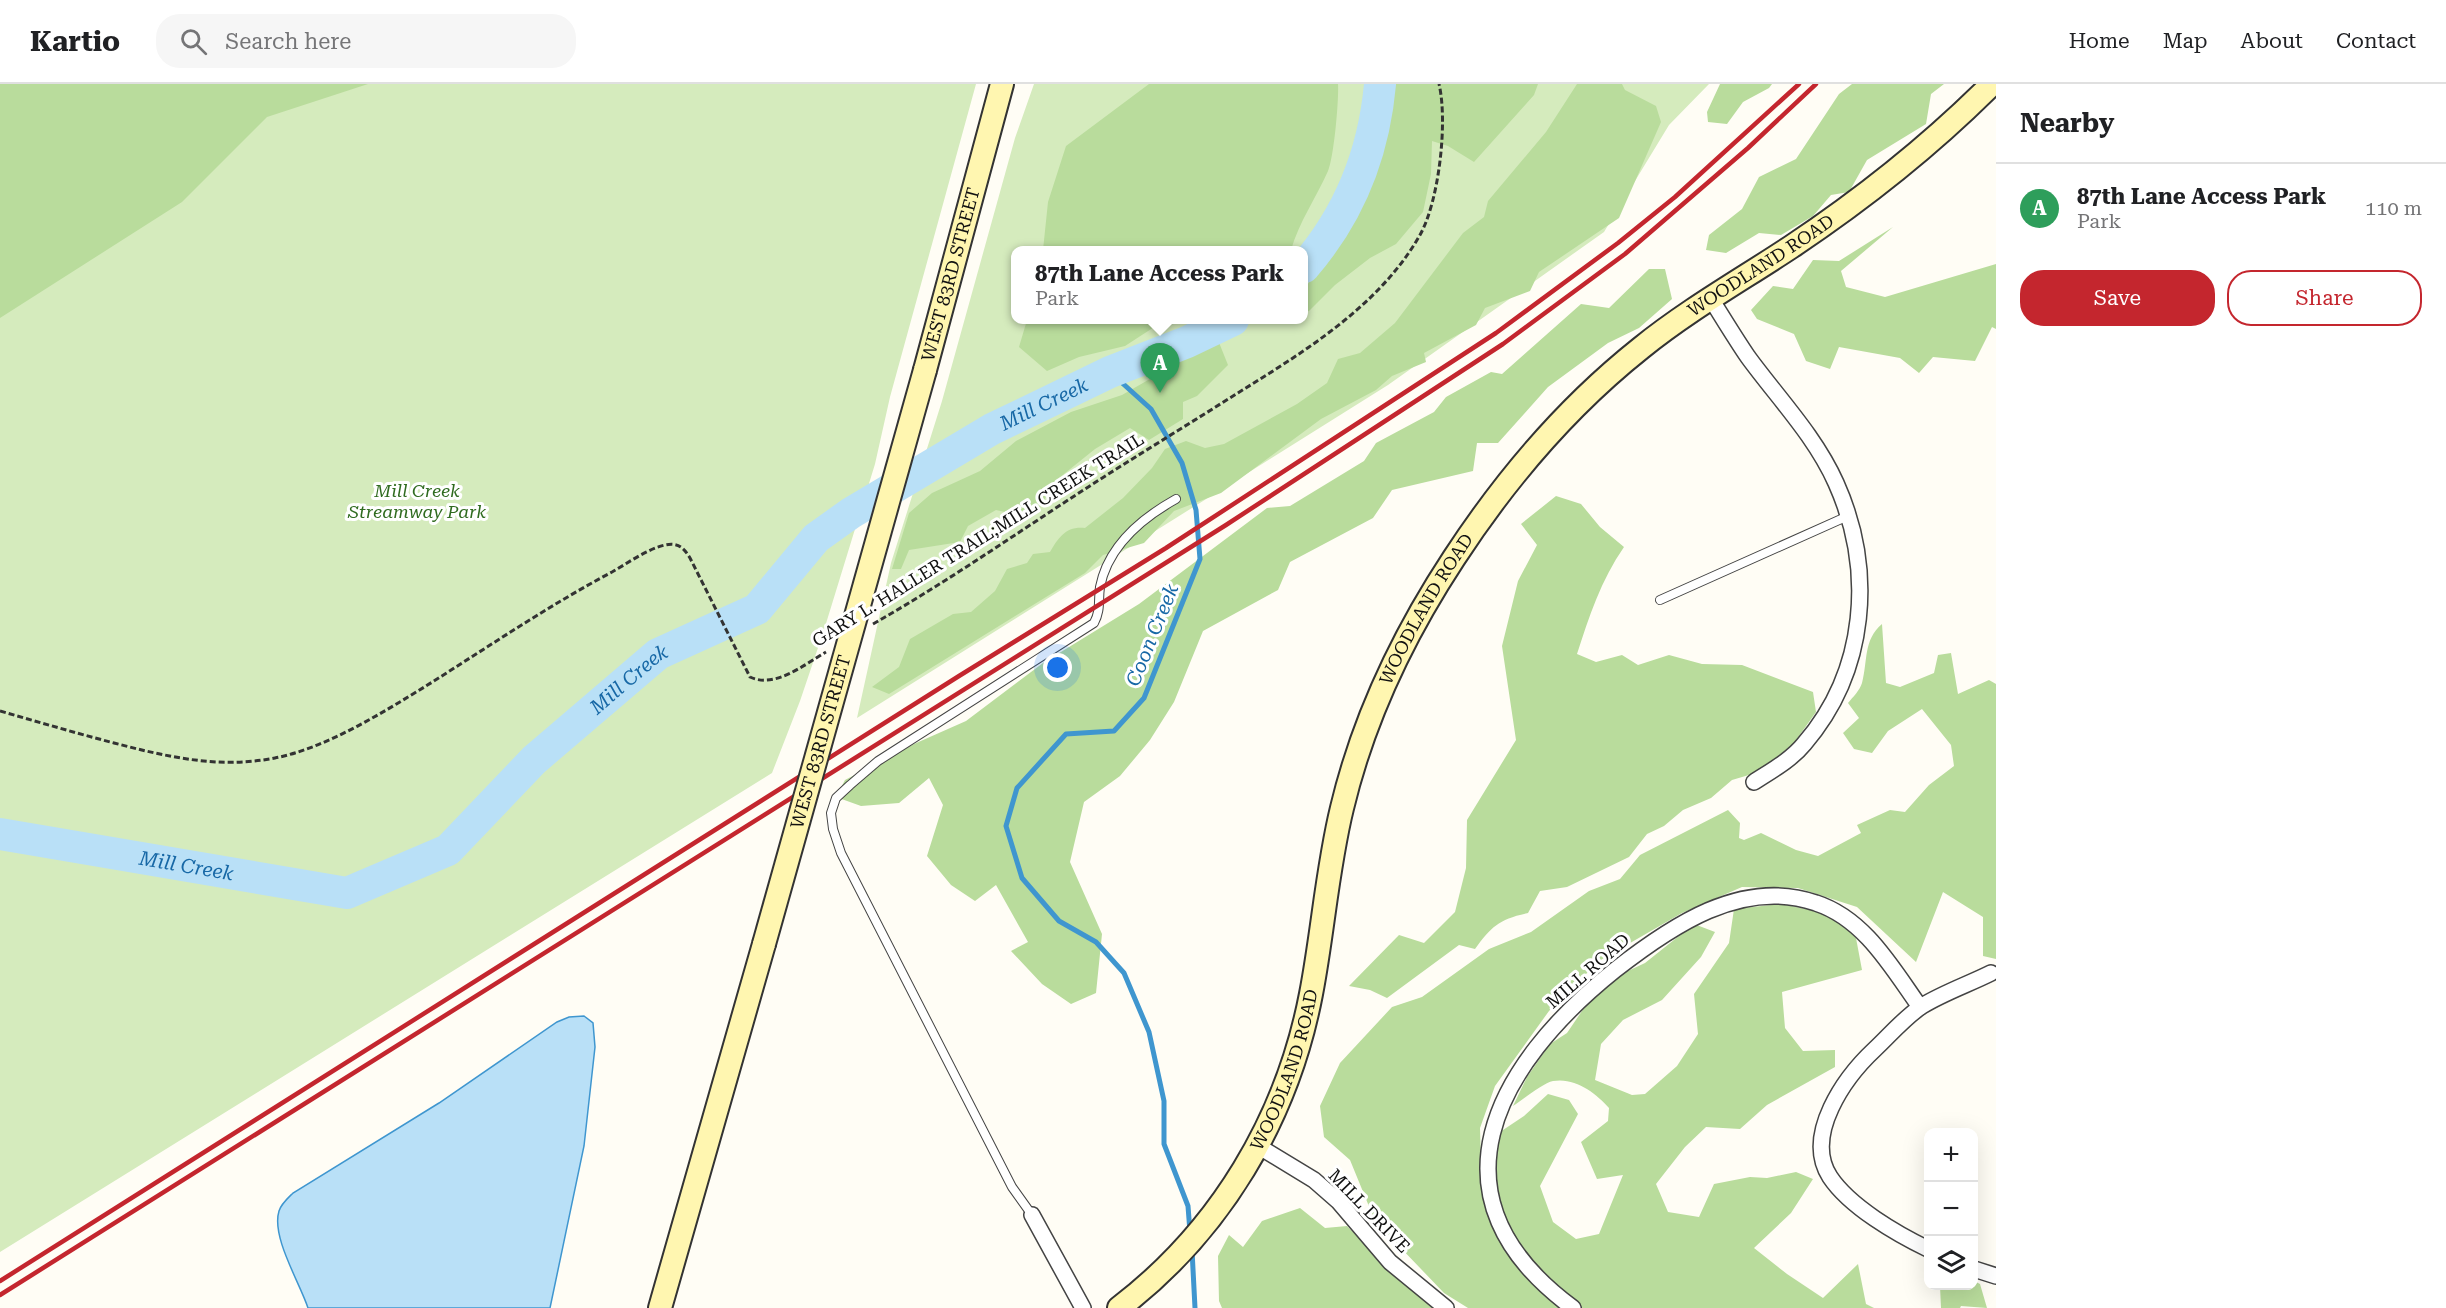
<!DOCTYPE html>
<html lang="en">
<head>
<meta charset="utf-8">
<style>
  body { margin:0; font-family:"Roboto Serif",serif; background:#f6f6f6; color:#202124 }
  .controls { position:absolute; right:18px; bottom:18px; display:grid; overflow:hidden; border-radius:12px; box-shadow:0 6px 24px #0002 }
  .controls button { width:54px; height:54px; display:grid; place-items:center; padding:0; border:0; border-bottom:2px solid #e0e0e0; background:#fff; color:#202124; font:30px sans-serif }
  .you { position:absolute; left:1058px; top:584px; width:21px; height:21px; margin:-15px; border:4px solid #fff; border-radius:50%; background:#1a73e8; box-shadow:0 0 0 9px #1a73e833 }
  .badge { display:grid; place-items:center; width:39px; height:39px; border-radius:50%; background:#c4262e; color:#fff; font-size:20px; font-weight:700 }
  .pin { position:absolute; translate:-50% -50px; filter:drop-shadow(0 2px 3px #0008) }
  .pin::after { content:''; position:absolute; top:32px; width:21px; height:18px; background:inherit; clip-path:polygon(0 0,100% 0,50% 100%) }
  .popup { position:absolute; left:1011px; top:162px; width:297px; height:78px; box-sizing:border-box; display:grid; place-content:center; border-radius:12px; background:#fff; filter:drop-shadow(0 2px 4px #0005); font-size:20px; white-space:nowrap; color:#757577 }
  .popup b { font-size:22px; color:#202124 }
  .popup::after { content:''; position:absolute; left:50%; top:100%; margin-left:-12px; border:12px solid transparent; border-top-color:#fff }
  .list { margin:0; padding:0; list-style:none }
  h2 { display:flex; justify-content:space-between; align-items:center; height:78px; margin:0; padding:0 24px; font-size:26px }
  h2 small { font-size:20px; font-weight:400; color:#757577 }
  .list li { display:grid; grid-template-columns:39px 1fr auto; gap:18px; align-items:center; box-sizing:border-box; height:90px; padding:0 24px; border-top:2px solid #e0e0e0 }
  .list b { display:block; font-size:22px; white-space:nowrap }
  .list p { margin:0; font-size:20px; white-space:nowrap; color:#757577 }
  .list em { font-size:20px; font-style:normal; color:#757577 }
  .actions { display:flex; gap:12px; padding:18px 24px }
  .actions a { flex:1; padding:14px 0; border:2px solid #c4262e; border-radius:24px; text-align:center; font-size:21px; color:#c4262e }
  .actions .main { background:#c4262e; color:#fff }
  .icon { flex:none; width:33px; height:33px; fill:none; stroke:currentColor; stroke-width:2; stroke-linecap:round; stroke-linejoin:round }
  .map { position:relative; flex:none; width:1996px; height:1224px; overflow:hidden }
  header { display:flex; align-items:center; gap:36px; box-sizing:border-box; height:84px; padding:0 30px; background:#fff; border-bottom:2px solid #e0e0e0 }
  header strong { font-size:28px }
  nav { display:flex; gap:33px; margin-inline-start:auto; font-size:21px }
  .search { width:420px; height:54px; background:#f6f6f6; display:flex; align-items:center; gap:15px; box-sizing:border-box; padding:0 21px; border-radius:24px; color:#757577; font-size:22px }
  main { display:flex }
  aside { flex:1; background:#fff }
  .map>svg:first-child { display:block }
</style>
</head>
<body>
<header>
<strong>Kartio</strong>
<div class="search"><svg class="icon" aria-label="search" viewBox="0 0 24 24"><circle cx="10" cy="10" r="6"/><path d="M15 15l6 6"/></svg>Search here</div>
<nav><a>Home</a><a>Map</a><a>About</a><a>Contact</a></nav>
</header>
<main>
<div class="map">
<svg width="1996" height="1224" viewBox="0 0 1996 1224">
  <rect width="100%" height="100%" fill="#fffdf5"/>
  <g fill="#d5ebbd" fill-rule="evenodd">
    <path d="M0,0H976L890,313L875,380L824,546L800,617L772,689L0,1168Z"/>
    <path d="M1034,0H1709L1669,41L1604,148L1388,301L857,634L891,479L942,317L1015,54ZM1016,166H1304V236H1016Z"/>
  </g>
  <g fill="#b9dc9c">
    <path d="M0,0H368L267,33L182,118L0,234Z"/>
    <path d="M1149,0H1338C1339,16 1334,73 1328,87C1316,114 1299,138 1291,166H1043L1048,118L1066,62Z"/>
    <path d="M1390,0H1538L1534,11L1474,78L1448,62L1432,57L1431,90L1423,128L1396,160L1370,174L1335,201L1309,227L1304,228V206L1331,164L1345,138L1374,68L1388,26Z"/>
    <path d="M1577,0H1622L1625,6L1656,22L1661,38L1619,134L1539,188L1530,207L1485,224L1476,241L1424,269L1426,278L1392,292L1376,306L1321,335L1221,409L1174,427L1144,459L1103,471L1085,489L889,610L872,603L899,583L910,555L953,530L971,528L995,507L1007,485L1027,479L1033,470L1050,468C1059,453 1066,442 1085,444L1123,414L1152,384L1165,365L1186,357L1205,364L1224,360L1297,320L1327,299L1338,275L1360,269L1395,239L1463,149L1484,133L1488,117L1546,48Z"/>
    <path d="M1720,0H1772L1769,4L1743,18L1727,40L1708,38L1707,28Z"/>
    <path d="M1852,0H1944L1931,10L1926,40L1867,76L1849,108L1831,111L1813,132L1781,151L1759,149L1726,169L1706,166L1709,151L1742,125L1759,93L1796,75L1839,10Z"/>
    <path d="M1893,143L1841,187L1846,203L1885,213L1996,180V245L1992,243L1975,277L1933,273L1919,289L1900,274L1839,263L1830,285L1806,277L1794,250L1757,235L1751,226L1773,202L1793,205L1813,176L1839,177Z"/>
    <path d="M1649,185H1665L1672,215L1639,244L1608,259L1548,303L1498,359H1477L1473,387L1392,406L1373,434L1290,478L1278,506L1203,547L1174,618L1150,656L1120,692L1084,718L1070,778L1102,850L1096,909L1071,920L1042,900L1011,867L1028,858L996,801L975,817L951,801L927,772L943,721L929,694L899,719L861,722L836,713L845,696L914,660L966,637L1043,579L1139,520L1267,424L1290,422L1364,377L1376,359L1434,328L1446,313L1491,288L1502,290L1581,220L1609,224Z"/>
    <path d="M1027,236H1165L1125,262L1079,273L1047,287L1019,263Z"/>
    <path d="M1218,256L1228,281L1197,312L1183,318V335L1149,356L1130,344L1095,365L1054,398L1039,425L1027,433L996,426L968,442L960,458L909,466L901,485H892L909,429L932,409L980,387L1016,357L1071,328L1122,311Z"/>
    <path d="M1556,412L1581,420L1600,443L1624,463C1601,496 1589,533 1577,570L1596,578L1622,571L1638,581L1669,571L1702,580L1742,581L1813,608L1816,628L1794,659L1759,688L1732,696L1711,714L1683,726L1664,742L1647,750L1629,773L1567,803L1540,807L1528,829C1499,835 1491,843 1475,865L1459,861L1387,914L1370,906L1349,902L1399,851L1424,859L1455,828L1466,784L1467,736L1516,656L1502,562L1518,497L1537,461L1521,440Z"/>
    <path d="M1882,540L1886,599L1900,603L1934,589L1938,571L1951,569L1958,610L1989,596L1996,600V875L1983,872V833L1943,808L1916,878L1857,823L1798,804L1742,803L1682,829L1599,877L1549,927L1495,1002L1480,1044L1482,1109L1506,1165L1564,1224H1468L1444,1209L1375,1137L1350,1076L1324,1053L1320,1022L1340,979L1392,923L1422,913L1489,865L1531,848L1589,807L1620,795L1640,771L1728,726L1740,739L1739,754L1744,756L1761,749L1796,766L1818,772L1861,749L1857,741L1890,726L1905,728L1929,701L1954,682L1951,661L1922,625L1888,647L1872,669L1854,665L1843,649L1859,634L1848,619C1853,613 1860,606 1862,599C1868,577 1863,556 1882,540Z"/>
    <path d="M1781,820L1835,831L1856,854L1862,886L1782,908L1785,944L1803,967L1835,966V983L1767,1021L1740,1045L1706,1043L1685,1063L1656,1100L1668,1128L1699,1133L1714,1100L1750,1093L1767,1094L1796,1088L1813,1095L1791,1129L1754,1164L1787,1190L1823,1214L1858,1180L1866,1220L1874,1224H1582C1569,1215 1558,1204 1547,1194C1501,1150 1491,1112 1497,1050L1524,1032L1548,1010L1569,1016L1578,1030L1540,1102L1553,1138L1576,1155L1599,1150L1623,1091L1597,1095L1581,1058L1608,1037L1609,1024C1596,1009 1575,993 1553,997C1543,999 1522,1016 1513,1022L1527,993L1550,960L1567,949L1586,921L1613,894L1645,879L1694,840L1715,848L1701,873L1662,916L1623,936L1601,960L1595,996L1632,1011L1645,1010L1677,982L1698,950L1694,910L1729,859L1734,825Z"/>
    <path d="M1300,1124L1325,1144L1347,1142L1400,1195L1440,1224H1222L1219,1217L1218,1172L1229,1151L1243,1163L1262,1137Z"/>
    <path d="M1974,1197L1980,1200L1987,1224L1961,1222L1960,1224H1941L1940,1202H1974Z"/>
  </g>
  <path fill="#b9e0f7" stroke="#3f96cf" stroke-width="1.5" d="M584,932L593,939L595,963L584,1062L550,1224H308C300,1199 271,1153 279,1127C281,1120 288,1114 293,1109L439,1019L557,938L569,933Z"/>
  <g fill="none" stroke-linecap="round" stroke-linejoin="round">
    <g stroke="#3f96cf" stroke-width="5">
      <path d="M1110,288L1151,325L1182,379L1196,426L1200,475L1144,614L1114,647L1066,650L1017,704L1006,742L1022,794L1059,837L1096,858L1124,889L1149,948L1164,1017V1060L1188,1122L1190,1148"/>
      <path d="M1192,1166L1195,1224"/>
    </g>
    <g stroke="#b9e0f7" stroke-width="32">
      <path d="M1304,183C1349,131 1374,68 1380,0"/>
      <path id="s1" d="M0,750L347,809L448,766L534,676L658,570L757,525L816,454L851,429L992,345L1110,288L1187,258L1233,236"/>
    </g>
    <defs>
      <g id="lane">
        <path d="M1660,516L1848,432"/>
        <path d="M1032,1131L1012,1103L841,769L833,745L831,729L836,714L850,701L878,677L1094,539C1101,526 1098,517 1100,503C1108,462 1142,434 1176,415"/>
      </g>
      <g id="street">
        <path d="M1711,215C1723,234 1735,254 1748,273C1778,314 1815,352 1836,399C1875,486 1867,587 1804,660C1791,676 1771,687 1754,698"/>
        <path d="M1258,1062L1314,1096L1338,1117L1390,1178L1446,1224"/>
        <path d="M1032,1131L1083,1224"/>
        <path d="M1928,1165C1897,1150 1850,1123 1830,1093C1803,1051 1845,993 1875,965C1889,952 1905,933 1922,922C1943,909 1969,900 1991,889"/>
        <path d="M1974,1185L1996,1192"/>
        <path d="M1573,1224C1422,1113 1495,982 1615,886C1670,843 1742,793 1816,819C1865,835 1892,884 1920,923"/>
      </g>
      <g id="secondary">
        <path id="s2" d="M925,286L1002,0"/>
        <path d="M660,1224L764,860"/>
        <path id="s3" d="M1119,1224C1220,1147 1287,1035 1311,910C1323,848 1327,785 1342,724C1363,636 1404,550 1454,474C1505,396 1568,322 1641,264C1688,226 1741,196 1791,163C1863,115 1931,61 1992,0"/>
      </g>
    </defs>
    <use href="#lane" stroke="#444" stroke-width="10"/>
    <use href="#street" stroke="#444" stroke-width="18"/>
    <use href="#secondary" stroke="#333" stroke-width="26"/>
    <g stroke="#333" stroke-width="3" stroke-dasharray="6 3" stroke-linecap="butt">
      <path d="M873,540C954,494 1031,439 1110,389C1151,363 1192,338 1233,312C1302,269 1379,223 1420,151C1439,117 1448,38 1439,0"/>
      <path d="M0,627C38,638 76,649 114,659C168,673 219,685 275,674C326,664 382,629 426,602C488,563 548,522 612,488C628,479 647,465 665,461C678,458 684,464 690,474L750,593C775,605 805,580 826,568"/>
    </g>
    <use href="#lane" stroke="#fff" stroke-width="8"/>
    <use href="#street" stroke="#fff" stroke-width="15"/>
    <use href="#secondary" stroke="#fff6b0" stroke-width="22"/>
    <g stroke="#c4262e" stroke-width="4.5">
      <path d="M0,1197L959,592L1166,464L1496,249L1618,159L1675,113L1799,0"/>
      <path d="M0,1211L1226,441L1503,260L1625,170L1748,64L1816,0"/>
    </g>
    <defs>
      <g id="secondary-bridge">
        <path id="s4" d="M764,860L925,286"/>
      </g>
    </defs>
    <use href="#secondary-bridge" stroke="#333" stroke-width="26" stroke-linecap="butt"/>
    <use href="#secondary-bridge" stroke="#fff6b0" stroke-width="22"/>
  </g>
  <g text-anchor="middle" stroke-width="6" stroke-linejoin="round" paint-order="stroke">
    <g font-size="18" fill="#111" stroke="#fff">
      <text dy="6" stroke="none"><textPath href="#s3" startOffset="1268">WOODLAND ROAD</textPath></text>
      <text dy="6" stroke="none"><textPath href="#s2" startOffset="99">WEST 83RD STREET</textPath></text>
      <text transform="translate(978 456) rotate(-32)" y="6">GARY L. HALLER TRAIL;MILL CREEK TRAIL</text>
      <text dy="6" stroke="none"><textPath href="#s3" startOffset="782">WOODLAND ROAD</textPath></text>
      <text dy="6" stroke="none"><textPath href="#s4" startOffset="210">WEST 83RD STREET</textPath></text>
      <text transform="translate(1588 887) rotate(-41)" y="6">MILL ROAD</text>
      <text dy="6" stroke="none"><textPath href="#s3" startOffset="296">WOODLAND ROAD</textPath></text>
      <text transform="translate(1369 1127) rotate(46)" y="6">MILL DRIVE</text>
    </g>
    <g font-size="18" font-style="italic" fill="#2f6b1f" stroke="#fff">
      <text x="417" y="413">Mill Creek<tspan x="417" dy="21">Streamway Park</tspan></text>
    </g>
    <g font-size="20" font-style="italic" fill="#1768a6" stroke="#fff">
      <text dy="7" stroke="none"><textPath href="#s1" startOffset="1215">Mill Creek</textPath></text>
      <text transform="translate(1152 551) rotate(-68)" y="7">Coon Creek</text>
      <text dy="7" stroke="none"><textPath href="#s1" startOffset="711">Mill Creek</textPath></text>
      <text dy="7" stroke="none"><textPath href="#s1" startOffset="189">Mill Creek</textPath></text>
    </g>
  </g>
</svg>
<div class="controls">
<button>+</button>
<button>−</button>
<button><svg class="icon" aria-label="layers" viewBox="0 0 24 24"><path d="M12 4l9 5-9 5-9-5zM3 14l9 5 9-5"/></svg></button>
</div>
<div class="you"></div>
<div class="pin badge" style="left:1160px;top:309px;background:#2e9e5b">A</div>
<div class="popup"><b>87th Lane Access Park</b>Park</div>
</div>
<aside>
<h2>Nearby<small></small></h2>
<ul class="list">
<li><span class="badge" style="background:#2e9e5b">A</span><div><b>87th Lane Access Park</b><p>Park</p></div><em>110 m</em></li>
</ul>
<div class="actions"><a class="main">Save</a><a>Share</a></div>
</aside>
</main>
</body>
</html>
